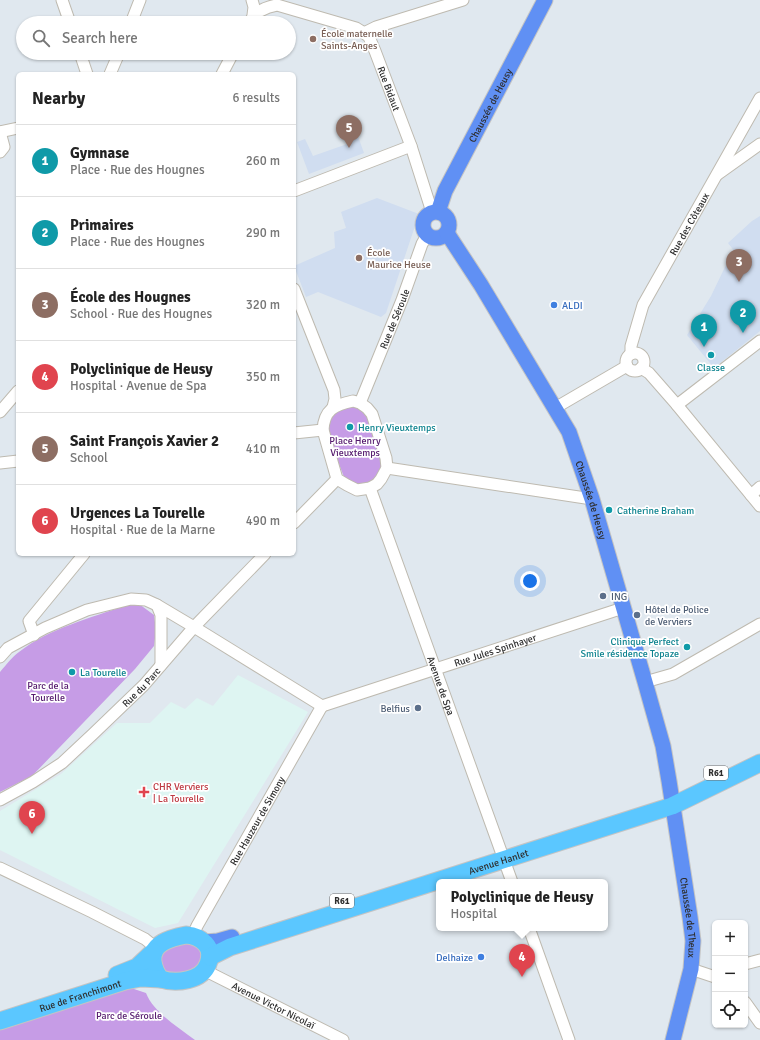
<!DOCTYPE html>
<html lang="en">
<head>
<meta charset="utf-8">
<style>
  body { margin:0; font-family:Signika,sans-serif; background:#f6f6f6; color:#222 }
  .controls { position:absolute; right:12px; bottom:12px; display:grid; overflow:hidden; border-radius:6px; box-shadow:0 1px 3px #0004 }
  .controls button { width:36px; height:36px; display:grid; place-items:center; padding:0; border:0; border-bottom:1px solid #e0e0e0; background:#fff; color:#222; font:20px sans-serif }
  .you { position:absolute; left:530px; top:581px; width:14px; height:14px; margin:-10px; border:3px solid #fff; border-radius:50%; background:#1a73e8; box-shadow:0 0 0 6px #1a73e833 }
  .badge { display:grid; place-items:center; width:26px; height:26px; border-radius:50%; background:#0f766e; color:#fff; font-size:13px; font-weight:700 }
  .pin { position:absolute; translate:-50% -33px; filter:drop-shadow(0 1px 2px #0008) }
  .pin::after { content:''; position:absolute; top:21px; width:14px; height:12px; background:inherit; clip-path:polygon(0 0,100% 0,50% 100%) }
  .popup { position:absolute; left:436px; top:879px; width:172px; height:52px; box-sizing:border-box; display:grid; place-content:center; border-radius:6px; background:#fff; filter:drop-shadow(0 1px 3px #0005); font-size:13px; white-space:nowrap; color:#767676 }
  .popup b { font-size:15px; color:#222 }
  .popup::after { content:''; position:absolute; left:50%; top:100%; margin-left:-8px; border:8px solid transparent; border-top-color:#fff }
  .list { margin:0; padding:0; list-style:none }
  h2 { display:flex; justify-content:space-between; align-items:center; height:52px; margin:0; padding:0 16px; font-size:17px }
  h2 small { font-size:13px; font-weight:400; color:#767676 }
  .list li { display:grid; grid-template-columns:26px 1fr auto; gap:12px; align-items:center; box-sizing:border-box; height:72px; padding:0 16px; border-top:1px solid #e0e0e0 }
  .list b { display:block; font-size:15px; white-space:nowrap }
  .list p { margin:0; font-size:13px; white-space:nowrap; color:#767676 }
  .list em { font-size:13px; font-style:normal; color:#767676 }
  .icon { flex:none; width:22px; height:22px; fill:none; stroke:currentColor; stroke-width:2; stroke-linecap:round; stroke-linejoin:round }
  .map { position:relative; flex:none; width:760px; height:1040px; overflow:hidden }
  .search { position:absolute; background:#fff; box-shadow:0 1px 3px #0004; left:16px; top:16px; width:280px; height:44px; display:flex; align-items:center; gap:10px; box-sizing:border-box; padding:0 14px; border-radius:22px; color:#767676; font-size:15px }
  .panel { position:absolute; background:#fff; box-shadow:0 1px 3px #0004; left:16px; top:72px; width:280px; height:484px; border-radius:6px }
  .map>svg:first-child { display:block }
</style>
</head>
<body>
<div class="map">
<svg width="760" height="1040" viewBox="0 0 760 1040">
  <rect width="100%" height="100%" fill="#e0e8ef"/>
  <g fill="#d0ddf0">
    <path d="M351,117L364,153L309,174L297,142L305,139L313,156L350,143L342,120Z"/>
    <path d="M377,198L419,214L386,313L381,317L318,292L306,297L294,266L335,248L334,232L346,228L341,212Z"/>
    <path d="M760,216V331L714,368L687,335L711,296L725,267L738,256L728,243L752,221Z"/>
  </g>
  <path fill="#def5f2" d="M238,675L308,712L178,923L155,928L0,850V811L61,774L117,723H150L171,702L185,709L197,698L213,706Z"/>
  <g fill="#c69ce6">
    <path d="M353,406L360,409L367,415L383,463L378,477L364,485L356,484L344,477L327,433L328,423L336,411Z"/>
    <path d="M139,604L154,615L156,630L154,646L135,669L32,776L0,792V672C6,665 12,657 19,652C50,628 91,618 127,605Z"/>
    <path d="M187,939L204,950L197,970L171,977L159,967L160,950Z"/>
    <path d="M131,988L146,993C154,1013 178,1027 195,1040H0V1030Z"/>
  </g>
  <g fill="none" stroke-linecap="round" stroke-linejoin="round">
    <defs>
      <g id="minor">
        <path d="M62,0L70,23"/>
        <path d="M252,0L254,7L253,15"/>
        <path d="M131,23L140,0"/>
        <path id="s1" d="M249,23C255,12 264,7 277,5L356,28L364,33L369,37L375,51L411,146L432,212"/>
        <path d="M364,33L376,27L463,0"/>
        <path d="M80,53L87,74"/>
        <path d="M110,74L119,53"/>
        <path d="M222,74L233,53"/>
        <path d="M0,132L4,147L0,152"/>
        <path d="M0,132L18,128"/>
        <path d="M718,174L760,144"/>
        <path d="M294,191L411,146"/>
        <path d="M294,289L334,390L335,399L333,407"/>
        <circle cx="635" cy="362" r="9"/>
        <path id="s2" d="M631,354V346L643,305L760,98"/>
        <path d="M641,368L649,373L677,405L760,506"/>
        <path d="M353,401L360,403L367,408L372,414L386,458L387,468L381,479L377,484L370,488L357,490L347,485L337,479L323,430C324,410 334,405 353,401Z"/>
        <path id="s3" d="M360,403L402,300L422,244L427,235"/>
        <path d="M677,405L760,341"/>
        <path d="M555,408L627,366"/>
        <path d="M0,412L18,391"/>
        <path d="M294,433L323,430"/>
        <path d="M0,463L18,461"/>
        <path d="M387,468L592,499"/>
        <path id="s4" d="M370,488L512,882"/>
        <path d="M751,495L760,487"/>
        <path d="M294,523L337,479"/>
        <path d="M157,605L161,615V665"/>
        <path d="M34,635L29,621L84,554"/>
        <path d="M0,657L8,648L45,628L87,610L131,599L146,600L157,605L194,627L322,706"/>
        <path d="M645,682L673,674L760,624"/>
        <path id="s5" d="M322,706L623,608"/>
        <path id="s6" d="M0,800L33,782L62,763L93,734L144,685L194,627L265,554"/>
        <path d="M0,868L92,912L145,939L156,948"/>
        <path d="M529,928L569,1040"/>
        <path id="s7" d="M193,935L197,926L322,706"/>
        <path d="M745,964L760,960"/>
        <path d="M691,969L715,977"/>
        <path id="s8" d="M204,970L343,1040"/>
        <path d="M745,1002L760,1023"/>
      </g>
      <g id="major">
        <path id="s9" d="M438,212L445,191L545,0"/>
        <circle cx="436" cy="225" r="13"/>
        <path id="s10" d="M447,233L481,285L569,432L592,499L645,682L663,746L669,781L690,917L693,941L691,969L673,1040"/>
        <path d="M205,942L218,941L232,937"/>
      </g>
      <g id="highway">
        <path d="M186,935C201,936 215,947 208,964C202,981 176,984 161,979C156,974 154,968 153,962C150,943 171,938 186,935Z"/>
        <path id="s11" d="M210,957L230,947L672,806L760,763"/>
        <path d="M117,975L137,967L153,952"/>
        <path id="s12" d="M0,1021L125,981L141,978L161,979"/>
      </g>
    </defs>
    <use href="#minor" stroke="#bebab0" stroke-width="13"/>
    <use href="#major" stroke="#c4c4c4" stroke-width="17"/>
    <use href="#highway" stroke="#c4c4c4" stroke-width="19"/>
    <use href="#minor" stroke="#fff" stroke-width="11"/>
    <use href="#major" stroke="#6090f4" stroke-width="15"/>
    <use href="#highway" stroke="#5bc7ff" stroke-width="17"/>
  </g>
  <g fill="#8d6e63" stroke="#fff" stroke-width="1.5">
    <circle cx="313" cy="39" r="4"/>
    <circle cx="359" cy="258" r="4"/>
  </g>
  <g fill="#3f7fe0" stroke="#fff" stroke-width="1.5">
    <circle cx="554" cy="305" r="4"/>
    <circle cx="481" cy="957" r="4"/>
  </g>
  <g fill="#0f9aa8" stroke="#fff" stroke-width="1.5">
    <circle cx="711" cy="355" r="4"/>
    <circle cx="350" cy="427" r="4"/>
    <circle cx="609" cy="510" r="4"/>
    <circle cx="687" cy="647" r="4"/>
    <circle cx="72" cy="672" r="4"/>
  </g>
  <g fill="#5c6f8a" stroke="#fff" stroke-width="1.5">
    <circle cx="603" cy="596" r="4"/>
    <circle cx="637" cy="615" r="4"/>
    <circle cx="418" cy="708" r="4"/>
  </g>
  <path fill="#e0444e" stroke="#fff" stroke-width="1.5" d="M142 786h4v4h4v4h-4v4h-4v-4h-4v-4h4z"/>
  <g text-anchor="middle" stroke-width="3.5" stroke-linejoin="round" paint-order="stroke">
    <g fill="#fff" stroke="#6d6d6d" stroke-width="1">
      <rect x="704" y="766" width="24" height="14" rx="3"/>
      <rect x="330" y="894" width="24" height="14" rx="3"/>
    </g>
    <g font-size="9" font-weight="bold" fill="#2e2e2e">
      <text x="716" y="776">R61</text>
      <text x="342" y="904">R61</text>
    </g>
    <g font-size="10" fill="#785e54" stroke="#fff" text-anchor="start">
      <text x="321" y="37">École maternelle<tspan x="321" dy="12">Saints-Anges</tspan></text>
      <text x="367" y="256">École<tspan x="367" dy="12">Maurice Heuse</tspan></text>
    </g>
    <g font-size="10" fill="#2e2e2e" stroke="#fff">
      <text dy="4" stroke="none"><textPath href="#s1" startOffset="188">Rue Bidaut</textPath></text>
      <text dy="4" stroke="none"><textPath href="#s9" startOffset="119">Chaussée de Heusy</textPath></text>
      <text dy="4" stroke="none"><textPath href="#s2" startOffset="144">Rue des Côteaux</textPath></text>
      <text dy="4" stroke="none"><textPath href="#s3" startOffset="91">Rue de Séroule</textPath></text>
      <text dy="4" stroke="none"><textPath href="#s10" startOffset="305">Chaussée de Heusy</textPath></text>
      <text dy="4" stroke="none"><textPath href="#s5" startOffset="182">Rue Jules Spinhayer</textPath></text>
      <text dy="4" stroke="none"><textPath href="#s4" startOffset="210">Avenue de Spa</textPath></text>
      <text dy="4" stroke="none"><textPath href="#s6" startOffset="182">Rue du Parc</textPath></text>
      <text dy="4" stroke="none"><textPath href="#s7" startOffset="131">Rue Hauzeur de Simony</textPath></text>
      <text dy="4" stroke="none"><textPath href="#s11" startOffset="304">Avenue Hanlet</textPath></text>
      <text dy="4" stroke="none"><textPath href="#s10" startOffset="735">Chaussée de Theux</textPath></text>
      <text dy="4" stroke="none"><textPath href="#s12" startOffset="84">Rue de Franchimont</textPath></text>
      <text dy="4" stroke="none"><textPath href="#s8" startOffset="78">Avenue Victor Nicolaï</textPath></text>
    </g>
    <g font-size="10" fill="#366cbe" stroke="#fff" text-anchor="start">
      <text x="562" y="309">ALDI</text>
      <text x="473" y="961" text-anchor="end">Delhaize</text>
    </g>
    <g font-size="10" fill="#0d838f" stroke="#fff" text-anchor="start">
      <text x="711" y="371" text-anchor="middle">Classe</text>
      <text x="358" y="431">Henry Vieuxtemps</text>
      <text x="617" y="514">Catherine Braham</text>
      <text x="679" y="645" text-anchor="end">Clinique Perfect<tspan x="679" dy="12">Smile résidence Topaze</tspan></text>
      <text x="80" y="676">La Tourelle</text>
    </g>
    <g font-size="10" fill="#551a6e" stroke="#fff">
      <text x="355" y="444">Place Henry<tspan x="355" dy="12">Vieuxtemps</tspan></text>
      <text x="48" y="689">Parc de la<tspan x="48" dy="12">Tourelle</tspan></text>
      <text x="129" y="1019">Parc de Séroule</text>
    </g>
    <g font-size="10" fill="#4e5e75" stroke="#fff" text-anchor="start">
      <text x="611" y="600">ING</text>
      <text x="645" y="613">Hôtel de Police<tspan x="645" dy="12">de Verviers</tspan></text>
      <text x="410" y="712" text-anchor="end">Belfius</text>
    </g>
    <g font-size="10" fill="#be3a42" stroke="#fff" text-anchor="start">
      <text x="153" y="790">CHR Verviers<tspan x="153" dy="12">| La Tourelle</tspan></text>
    </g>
  </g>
</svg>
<div class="controls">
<button>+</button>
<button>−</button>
<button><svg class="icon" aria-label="locate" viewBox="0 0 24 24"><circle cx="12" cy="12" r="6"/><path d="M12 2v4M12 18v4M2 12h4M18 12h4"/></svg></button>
</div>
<div class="you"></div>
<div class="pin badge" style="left:704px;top:347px;background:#0f9aa8">1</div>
<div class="pin badge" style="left:743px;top:333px;background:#0f9aa8">2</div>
<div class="pin badge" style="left:739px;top:282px;background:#8d6e63">3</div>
<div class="pin badge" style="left:522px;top:977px;background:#e0444e">4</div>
<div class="popup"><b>Polyclinique de Heusy</b>Hospital</div>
<div class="pin badge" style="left:349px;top:148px;background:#8d6e63">5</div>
<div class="pin badge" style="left:32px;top:834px;background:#e0444e">6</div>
<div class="search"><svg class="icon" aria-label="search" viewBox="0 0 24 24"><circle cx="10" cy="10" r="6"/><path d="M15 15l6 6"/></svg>Search here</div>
<section class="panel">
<h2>Nearby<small>6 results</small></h2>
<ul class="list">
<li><span class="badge" style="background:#0f9aa8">1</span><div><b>Gymnase</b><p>Place · Rue des Hougnes</p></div><em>260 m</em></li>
<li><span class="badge" style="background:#0f9aa8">2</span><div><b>Primaires</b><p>Place · Rue des Hougnes</p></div><em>290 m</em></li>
<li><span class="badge" style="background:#8d6e63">3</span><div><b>École des Hougnes</b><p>School · Rue des Hougnes</p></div><em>320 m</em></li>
<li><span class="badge" style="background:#e0444e">4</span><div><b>Polyclinique de Heusy</b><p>Hospital · Avenue de Spa</p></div><em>350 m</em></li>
<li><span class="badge" style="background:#8d6e63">5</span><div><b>Saint François Xavier 2</b><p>School</p></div><em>410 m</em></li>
<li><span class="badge" style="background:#e0444e">6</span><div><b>Urgences La Tourelle</b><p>Hospital · Rue de la Marne</p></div><em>490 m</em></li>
</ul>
</section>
</div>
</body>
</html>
